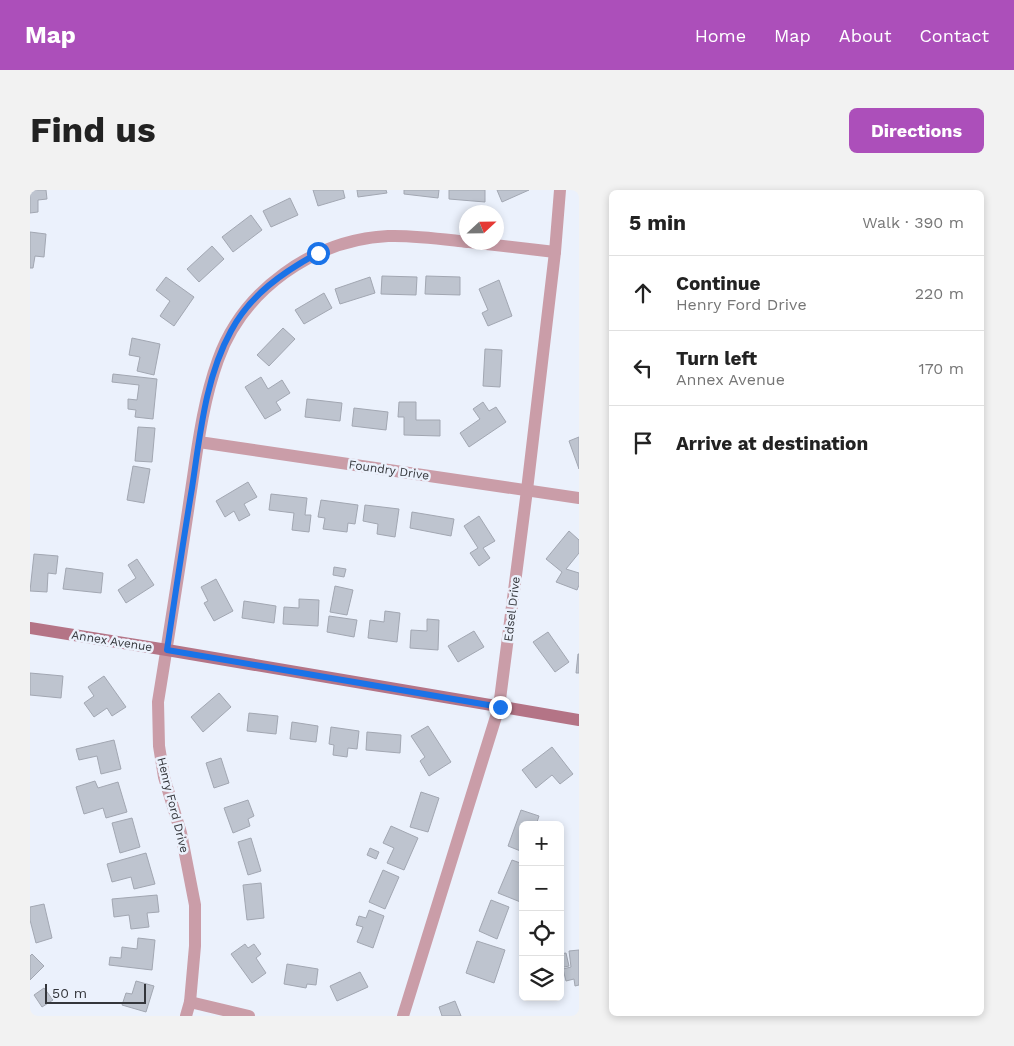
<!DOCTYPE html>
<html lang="en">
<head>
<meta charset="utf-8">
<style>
  body { margin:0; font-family:"Work Sans",sans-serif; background:#f2f2f2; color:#222 }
  .controls { position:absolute; right:15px; bottom:15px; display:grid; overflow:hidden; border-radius:8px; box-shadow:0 2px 8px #0003 }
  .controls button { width:45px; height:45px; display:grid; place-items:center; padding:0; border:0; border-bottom:1px solid #e0e0e0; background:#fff; color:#222; font:25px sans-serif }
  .compass { position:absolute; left:429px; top:15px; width:45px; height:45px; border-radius:50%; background:#fff; box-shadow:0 2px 8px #0003; rotate:68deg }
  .scale { position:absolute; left:15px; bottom:12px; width:101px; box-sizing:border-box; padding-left:5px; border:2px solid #34363b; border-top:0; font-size:14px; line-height:18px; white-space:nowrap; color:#34363b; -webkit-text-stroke:4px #ebf1fc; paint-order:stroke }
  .stop { position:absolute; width:15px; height:15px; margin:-11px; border:4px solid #1a73e8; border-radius:50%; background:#fff }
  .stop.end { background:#1a73e8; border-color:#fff; box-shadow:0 1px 5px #0008 }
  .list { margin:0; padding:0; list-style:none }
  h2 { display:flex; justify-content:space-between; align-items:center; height:65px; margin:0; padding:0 20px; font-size:21px }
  h2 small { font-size:16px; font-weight:400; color:#767676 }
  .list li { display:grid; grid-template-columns:32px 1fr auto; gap:15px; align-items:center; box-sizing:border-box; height:75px; padding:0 20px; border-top:1px solid #e0e0e0 }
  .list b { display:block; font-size:19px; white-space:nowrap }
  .list p { margin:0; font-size:16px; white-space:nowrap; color:#767676 }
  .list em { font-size:16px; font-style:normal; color:#767676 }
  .icon { flex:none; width:28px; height:28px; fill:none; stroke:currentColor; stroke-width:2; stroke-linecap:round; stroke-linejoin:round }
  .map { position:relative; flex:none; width:549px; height:826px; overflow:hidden; border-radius:8px }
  header { display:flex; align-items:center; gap:30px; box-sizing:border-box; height:70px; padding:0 25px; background:#ac4fba; color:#fff }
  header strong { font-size:24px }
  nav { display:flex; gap:28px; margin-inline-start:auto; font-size:18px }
  .intro { display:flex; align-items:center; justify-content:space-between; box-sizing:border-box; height:120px; padding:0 30px }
  h1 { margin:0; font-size:35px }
  .button { padding:12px 22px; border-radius:8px; background:#ac4fba; color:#fff; font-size:18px; font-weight:700 }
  main { display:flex; gap:30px; padding:0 30px }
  aside { flex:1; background:#fff; border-radius:8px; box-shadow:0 2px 8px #0003 }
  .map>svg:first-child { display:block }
</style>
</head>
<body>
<header>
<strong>Map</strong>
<nav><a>Home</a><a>Map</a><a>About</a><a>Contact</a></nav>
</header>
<div class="intro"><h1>Find us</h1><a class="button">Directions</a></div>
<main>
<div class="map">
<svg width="549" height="826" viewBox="0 0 549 826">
  <rect width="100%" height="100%" fill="#ebf1fc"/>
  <g fill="#bec4cf" stroke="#a2a7b2">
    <path d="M0,0H16L17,9L8,10V22L0,23Z"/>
    <path d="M283,0H313L315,8L288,16Z"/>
    <path d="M327,0H356L357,3L328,7Z"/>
    <path d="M374,0H409L408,8L374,4Z"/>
    <path d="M419,0H455V12L419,9Z"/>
    <path d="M467,0H499L472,12Z"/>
    <path d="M260,8L268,25L241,37L233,21Z"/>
    <path d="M221,25L232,40L203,62L192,47Z"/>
    <path d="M0,42L16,44L14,67L5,66L3,78H0Z"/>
    <path d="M182,56L194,69L169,92L157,79Z"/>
    <path d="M352,86L387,87L386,105L351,104Z"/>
    <path d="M396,86L430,87V105L395,104Z"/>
    <path d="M136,87L164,107L144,136L130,126L140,111L126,100Z"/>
    <path d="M340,87L345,103L310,114L305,99Z"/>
    <path d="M469,90L482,126L458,136L452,123L458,120L449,99Z"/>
    <path d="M294,103L302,118L274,134L265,120Z"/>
    <path d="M253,138L265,149L239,176L227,165Z"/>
    <path d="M102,148L130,154L124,185L107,181L110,167L99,165Z"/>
    <path d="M455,159L472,160L470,197L453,196Z"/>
    <path d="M83,184L127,189L123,229L105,227L106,220L98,219V209L107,210L109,195L82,192Z"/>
    <path d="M231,187L238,199L252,190L260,203L246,212L251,220L235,229L215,197Z"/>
    <path d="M277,209L312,213L310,231L275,227Z"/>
    <path d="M369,212H386V230H410V246L374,245V227H368Z"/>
    <path d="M453,212L459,221L466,217L476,232L439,257L430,243L450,229L443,219Z"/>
    <path d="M324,218L358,222L356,240L322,236Z"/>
    <path d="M108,237L125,238L122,272L105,271Z"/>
    <path d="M549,247V279L539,251Z"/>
    <path d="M103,276L120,279L114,313L97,310Z"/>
    <path d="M218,292L227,307L214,314L220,325L209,331L204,321L195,327L186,311Z"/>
    <path d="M241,304L277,308L275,325H281L279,342L262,340L264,323L239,320Z"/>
    <path d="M291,310L328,315L325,334L318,333L317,342L293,339L295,328L288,327Z"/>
    <path d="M335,315L369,319L365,347L347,344L348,334L333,331Z"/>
    <path d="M382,322L424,329L421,346L380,338Z"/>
    <path d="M449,326L465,351L453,358L460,368L449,376L440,363L448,358L434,336Z"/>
    <path d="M539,341L549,350V363L536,379L549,383V395L547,400L526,392L532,382L516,369Z"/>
    <path d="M4,364L28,366L26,384L18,383L17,402L0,401Z"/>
    <path d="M107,369L124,395L96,413L88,400L106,388L98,375Z"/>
    <path d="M304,377L316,379L314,387L303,385Z"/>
    <path d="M36,378L73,383L71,403L33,399Z"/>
    <path d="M186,389L203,421L184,431L174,413L178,411L171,397Z"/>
    <path d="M305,396L323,400L317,425L300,422Z"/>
    <path d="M269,409L289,410L288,436L253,434L254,417L269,418Z"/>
    <path d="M214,411L246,416L244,433L212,428Z"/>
    <path d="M355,421L370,423L367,452L338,448L340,430L354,432Z"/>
    <path d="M299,426L327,430L324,447L297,442Z"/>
    <path d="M397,429L409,430L408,460L380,458L381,440L397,441Z"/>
    <path d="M444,441L454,457L428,472L418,456Z"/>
    <path d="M518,442L539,472L525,482L503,452Z"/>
    <path d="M548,464H549V483H546Z"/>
    <path d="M0,483L33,486L31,508L0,505Z"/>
    <path d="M74,486L96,517L82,526L77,518L64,527L54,513L64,506L58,497Z"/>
    <path d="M189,503L201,517L173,542L161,527Z"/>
    <path d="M219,523L248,526L246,544L217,541Z"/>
    <path d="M262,532L288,536L286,552L260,549Z"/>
    <path d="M398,536L421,572L399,586L390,571L395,567L381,546Z"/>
    <path d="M301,537L329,541L327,559L318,558L317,567L303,565L304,555L299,554Z"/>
    <path d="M337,542L371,545L370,563L336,560Z"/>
    <path d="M84,550L91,579L71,584L67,566L49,570L46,559Z"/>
    <path d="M522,557L543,584L530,594L522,585L506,598L492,580Z"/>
    <path d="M191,568L199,593L184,598L176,573Z"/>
    <path d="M65,591L68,598L88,592L97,622L76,628L73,618L54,624L46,597Z"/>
    <path d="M391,602L409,608L398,642L380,637Z"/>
    <path d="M218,610L224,626L218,629L220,636L203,643L194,618Z"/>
    <path d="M491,620L509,626L506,635H493V662L478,656Z"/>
    <path d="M102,628L110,657L90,663L82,633Z"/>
    <path d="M361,636L388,648L374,680L357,673L364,658L353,653Z"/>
    <path d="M221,648L231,681L218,685L208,652Z"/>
    <path d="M340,658L349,662L346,669L337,665Z"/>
    <path d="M116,663L125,694L104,699L101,687L82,692L77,674Z"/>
    <path d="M482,670L493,674V713L468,703Z"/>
    <path d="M353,680L369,687L355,719L339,712Z"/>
    <path d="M231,693L234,728L217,730L213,695Z"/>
    <path d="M127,705L129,722L117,723L119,737L101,739L99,725L84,727L82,709Z"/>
    <path d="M461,710L479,717L467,749L449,741Z"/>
    <path d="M14,714L22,748L6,753L0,730V717Z"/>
    <path d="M339,720L354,726L343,758L327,752L333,737L326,735L329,726L336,728Z"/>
    <path d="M108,748L125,750L122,780L79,775L80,767L91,768L92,757L107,759Z"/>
    <path d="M447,751L475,760L464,793L436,783Z"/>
    <path d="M215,754L218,758L224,754L231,764L226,768L236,783L222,793L201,764Z"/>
    <path d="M549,760V795L545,796L544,789L536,791L533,779L541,777L539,761Z"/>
    <path d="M536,763L539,776L530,778V764Z"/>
    <path d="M2,764L14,776L0,790V766Z"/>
    <path d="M257,774L288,779L286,795L277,794L276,798L254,794Z"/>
    <path d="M330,782L338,797L307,811L300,796Z"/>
    <path d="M106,791L124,796L116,822L92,815L96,803L102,804Z"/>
    <path d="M14,798L23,810L12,817L4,805Z"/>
    <path d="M425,811L431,826H412L409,817Z"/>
  </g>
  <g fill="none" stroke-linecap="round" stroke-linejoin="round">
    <g stroke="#ca9da8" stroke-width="12">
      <path d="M439,52L525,62"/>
      <path d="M169,252L549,308"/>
      <path d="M160,812L219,826"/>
      <path d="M156,826L160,812L165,756V715L151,643L134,587L129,556L128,512C139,444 150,376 160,307C167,262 172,214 188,170C213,100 283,50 358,46C384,45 411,49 437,52"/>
      <path d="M373,826L469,517L497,300L525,62L530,0"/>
    </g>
    <path stroke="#b47486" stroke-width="12" d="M0,438L137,460L549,530"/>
  </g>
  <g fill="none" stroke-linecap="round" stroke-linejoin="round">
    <path stroke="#1a73e8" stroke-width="6" d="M288,63C253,82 220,105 201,141C175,188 170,246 162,298C153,352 145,406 137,460L470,517"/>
  </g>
  <g text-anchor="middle" stroke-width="5" stroke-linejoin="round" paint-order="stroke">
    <g font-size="12" fill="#34363b" stroke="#ebf1fc">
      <text transform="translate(359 280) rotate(8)" y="4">Foundry Drive</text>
      <text transform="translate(482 419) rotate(-83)" y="4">Edsel Drive</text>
      <text transform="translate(82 451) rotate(9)" y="4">Annex Avenue</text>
      <text transform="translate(143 615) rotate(76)" y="4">Henry Ford Drive</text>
    </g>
  </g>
</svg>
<div class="controls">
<button>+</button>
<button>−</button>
<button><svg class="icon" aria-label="locate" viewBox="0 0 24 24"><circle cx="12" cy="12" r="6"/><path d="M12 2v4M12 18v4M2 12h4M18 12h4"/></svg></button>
<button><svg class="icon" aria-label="layers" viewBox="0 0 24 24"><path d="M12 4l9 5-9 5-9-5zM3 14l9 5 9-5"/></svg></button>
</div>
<svg class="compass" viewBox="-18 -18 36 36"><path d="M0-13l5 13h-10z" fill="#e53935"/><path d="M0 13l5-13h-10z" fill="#767676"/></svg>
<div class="scale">50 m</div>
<div class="stop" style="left:288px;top:63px"></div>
<div class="stop end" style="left:470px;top:517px"></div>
</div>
<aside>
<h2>5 min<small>Walk · 390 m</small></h2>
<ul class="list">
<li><svg class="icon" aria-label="ahead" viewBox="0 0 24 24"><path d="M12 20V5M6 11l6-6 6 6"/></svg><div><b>Continue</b><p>Henry Ford Drive</p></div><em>220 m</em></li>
<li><svg class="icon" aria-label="left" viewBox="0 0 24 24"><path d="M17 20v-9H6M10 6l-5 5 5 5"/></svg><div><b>Turn left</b><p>Annex Avenue</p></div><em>170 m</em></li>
<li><svg class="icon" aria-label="arrive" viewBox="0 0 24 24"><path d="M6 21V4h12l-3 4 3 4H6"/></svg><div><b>Arrive at destination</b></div></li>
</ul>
</aside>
</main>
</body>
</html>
